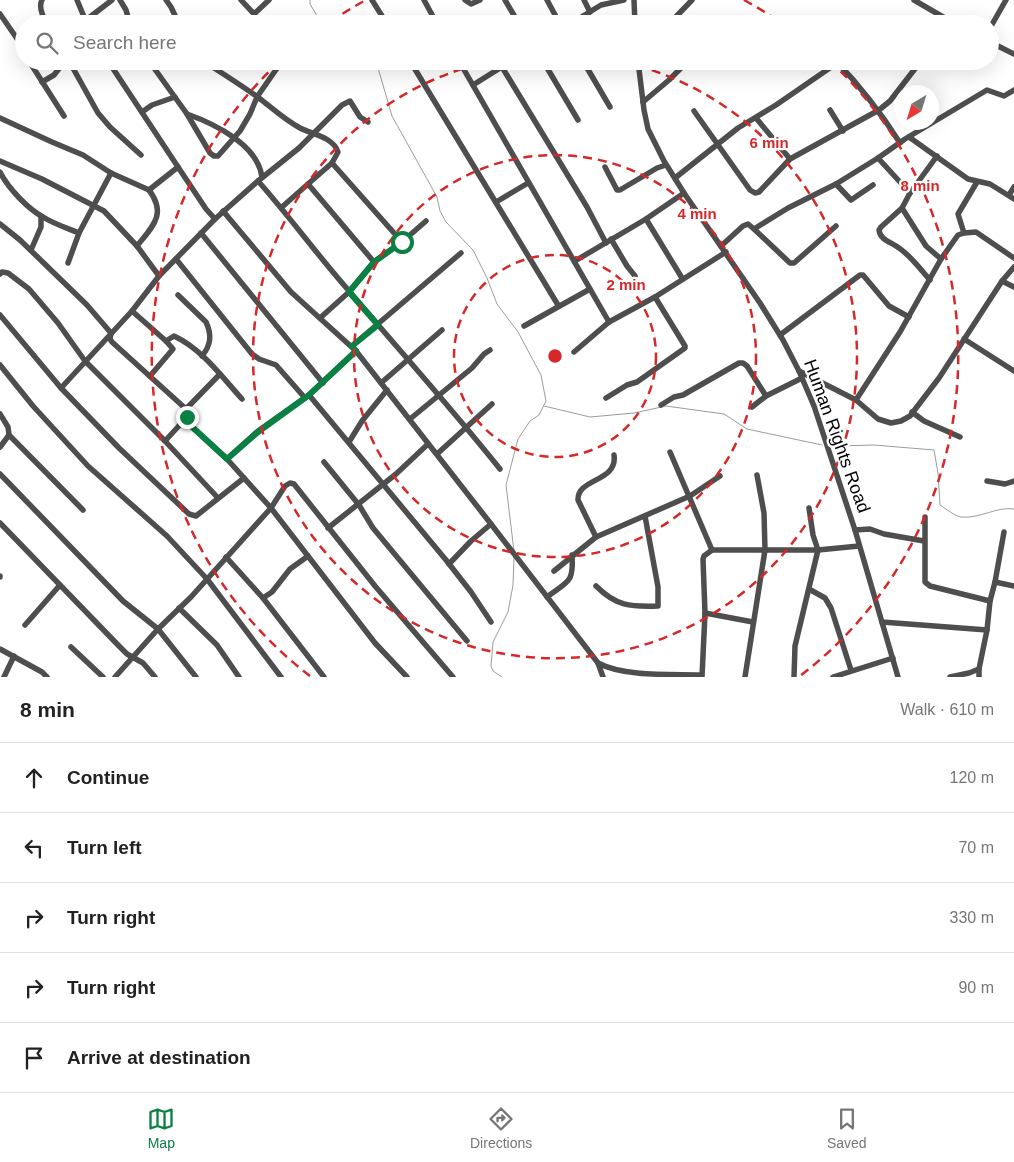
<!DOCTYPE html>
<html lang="en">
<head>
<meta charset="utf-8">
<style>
  body { margin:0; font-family:Arial,sans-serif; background:#f2f2f2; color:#222 }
  .compass { position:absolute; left:894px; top:85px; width:45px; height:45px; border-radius:50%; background:#fff; box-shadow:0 5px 20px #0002; rotate:218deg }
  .stop { position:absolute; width:15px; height:15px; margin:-11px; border:4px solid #0b8043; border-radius:50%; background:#fff }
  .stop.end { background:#0b8043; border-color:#fff; box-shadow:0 1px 5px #0008 }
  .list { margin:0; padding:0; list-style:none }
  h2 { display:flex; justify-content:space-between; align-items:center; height:65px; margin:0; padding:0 20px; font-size:21px }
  h2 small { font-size:16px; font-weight:400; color:#767676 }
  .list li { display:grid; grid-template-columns:32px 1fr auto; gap:15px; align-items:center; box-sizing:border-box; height:70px; padding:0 20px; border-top:1px solid #e0e0e0 }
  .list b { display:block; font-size:19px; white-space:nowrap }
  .list em { font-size:16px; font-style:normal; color:#767676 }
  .icon { flex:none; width:28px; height:28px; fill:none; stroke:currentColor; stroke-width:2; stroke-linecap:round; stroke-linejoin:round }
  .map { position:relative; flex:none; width:1014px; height:677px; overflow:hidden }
  .search { position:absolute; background:#fff; box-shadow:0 5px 20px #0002; left:15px; right:15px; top:15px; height:55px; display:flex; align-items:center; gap:12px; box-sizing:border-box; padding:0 18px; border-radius:28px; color:#767676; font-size:19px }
  .sheet { height:415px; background:#fff }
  nav { display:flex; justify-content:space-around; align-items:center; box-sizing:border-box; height:70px; border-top:1px solid #e0e0e0; background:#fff; font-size:14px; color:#767676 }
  nav a { display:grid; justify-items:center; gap:2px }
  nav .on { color:#0b8043 }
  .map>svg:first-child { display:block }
</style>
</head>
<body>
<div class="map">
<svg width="1014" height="677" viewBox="0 0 1014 677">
  <rect width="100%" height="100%" fill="#fff"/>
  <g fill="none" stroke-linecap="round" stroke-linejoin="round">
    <g stroke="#9c9c9c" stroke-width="1">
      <path d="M310,0V4L322,24"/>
      <path d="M376,61L392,116L437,197L440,211L446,222L473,250L487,278L497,304L518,332L541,375L546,401L539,415L530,421L518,439L506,485L514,551"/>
      <path d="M544,406L590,417L634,413L666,406L724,414L747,429L822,445"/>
      <path d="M838,446L874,445L934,450L938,473L940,505C946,509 955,516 961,517C980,519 997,506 1014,509"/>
      <path d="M502,677L493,671L491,666L493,642L508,612L513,585L514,557"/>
    </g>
    <g stroke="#4e4e4e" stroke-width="5.5">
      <path d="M42,0C38,7 43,17 47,24"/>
      <path d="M77,0L87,24"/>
      <path d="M120,0L126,10L130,24"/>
      <path d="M166,0L171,7L179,24"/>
      <path d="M241,0L254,14L258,24"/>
      <path d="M372,0L387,24"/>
      <path d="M424,0L437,24"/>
      <path d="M465,0L471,4L480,0"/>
      <path d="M505,0L519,24"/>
      <path d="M547,0L560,24"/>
      <path d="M584,0L590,12"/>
      <path d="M634,0L635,24"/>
      <path d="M914,0L950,21"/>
      <path d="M0,14L20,43L24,52"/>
      <path d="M254,14L269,0"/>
      <path d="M86,20L112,0"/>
      <path d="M570,24L601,5L624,0"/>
      <path d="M669,24L692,0"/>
      <path d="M990,28L1006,0"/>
      <path d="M990,42L1014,54"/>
      <path d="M29,61L64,116"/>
      <path d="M69,61L98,113L110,127L141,155"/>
      <path d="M108,61L178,167L206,209L215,219"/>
      <path d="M149,61L187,114L210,153L214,156H218L240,131L250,114L257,97L282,61"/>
      <path d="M203,61C222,73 241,85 259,98C272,108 285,120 300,128C312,134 333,137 338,152L332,163"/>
      <path d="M271,61L276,69"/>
      <path d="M410,61L558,305"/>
      <path d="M459,61L609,322"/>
      <path d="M543,61L578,120"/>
      <path d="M583,61L610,107"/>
      <path d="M638,61L644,110L648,129L664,161L684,193L760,303L783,340L799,371L814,406L855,530L898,677"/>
      <path d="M836,61C860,86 881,113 900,143"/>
      <path d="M502,67L587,207L606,243"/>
      <path d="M42,82L54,75L65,61"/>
      <path d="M473,85L511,61"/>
      <path d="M643,102L669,80L688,61"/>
      <path d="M830,110L843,131"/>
      <path d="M694,111L750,190L755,193L759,192L790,159L879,110L890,101L921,61"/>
      <path d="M142,112L152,105L175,97"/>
      <path d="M187,114C215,124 258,145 262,177"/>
      <path d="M0,118L52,142L83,155L111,173L149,190L178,167"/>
      <path d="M756,118L790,159"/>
      <path d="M909,137L968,179L990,184L1014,199"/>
      <path d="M937,156L910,193L902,208L926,246L941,259"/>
      <path d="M878,158L910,193"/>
      <path d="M0,161L42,179L104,211L137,246L159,276"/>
      <path d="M605,167L617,190H620L657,168L666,165"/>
      <path d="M0,172C8,188 28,209 43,217C54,224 67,228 79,233"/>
      <path d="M675,178L738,128L776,105L837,63"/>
      <path d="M258,181C290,217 318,256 350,292C400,351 452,409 500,469"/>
      <path d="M308,184L332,163L402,242"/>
      <path d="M836,184L851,200L873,185"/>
      <path d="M1009,195L1014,187"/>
      <path d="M496,202L528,183"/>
      <path d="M282,207L308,184L374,262"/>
      <path d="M902,208L881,227L879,230C880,240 891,242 899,248C911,256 920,269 930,280"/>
      <path d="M223,211L291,292L356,351L491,524L598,663C624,677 672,674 701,675"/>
      <path d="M646,219L682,278"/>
      <path d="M0,224L20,240L87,305L111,333L110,339L112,342L186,409L190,425L227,459L271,508L375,643L407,677"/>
      <path d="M754,229L790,263H794L836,226"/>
      <path d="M201,233L323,383"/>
      <path d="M964,233L958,214L977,182"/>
      <path d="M611,239L627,266L635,276"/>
      <path d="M137,246C153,226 167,214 149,190"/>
      <path d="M721,246L743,226L748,224L754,229L788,208L836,184L878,158L905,139L987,90L1004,96L1014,90"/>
      <path d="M31,250L41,227V217"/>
      <path d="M176,259L252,354L259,359L276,365L305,398"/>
      <path d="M575,261L646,219L684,193"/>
      <path d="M68,263L79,233L111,173"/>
      <path d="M0,274L2,272L8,273L29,289L58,323L85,361L165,441L218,498"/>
      <path d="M1002,281L1014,287"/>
      <path d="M178,295L206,322C212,335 211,345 202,356"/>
      <path d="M132,311L166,341L173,349L150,376"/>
      <path d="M0,315L61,388L119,448L189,514L196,516L244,478"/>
      <path d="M320,318L349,292L374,262L402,242L426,221"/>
      <path d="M524,326L590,289"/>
      <path d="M780,335L860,275H863L889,306L909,317"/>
      <path d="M964,339L1014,371"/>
      <path d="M166,341L174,336C202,349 222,377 242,399"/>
      <path d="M352,346L461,253"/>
      <path d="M574,352L609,322L655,297L726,252"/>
      <path d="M0,365L33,406L88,466L167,536L207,579L281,677"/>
      <path d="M799,371L856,400L878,419L891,423L901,421L910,416L939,378L1002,281L1014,267"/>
      <path d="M381,383L442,330"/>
      <path d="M61,388L132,311L159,276L215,219L258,181L299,148L342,105L350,101L360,117L368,122"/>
      <path d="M309,395L446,560L471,592L491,622"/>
      <path d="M606,398L627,385L637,382L685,348V346L655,297"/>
      <path d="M856,400L900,332L941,259L958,235L964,233L976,232L1014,258"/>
      <path d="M661,405L674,397L683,395L739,363H743L747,366L766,396"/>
      <path d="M752,407L766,396L802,378"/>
      <path d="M186,409L220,374"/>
      <path d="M912,412L924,421L960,437"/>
      <path d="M0,414L8,427L9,435"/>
      <path d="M410,419L472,368L484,354L490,350"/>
      <path d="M165,441L187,417"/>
      <path d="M349,442L362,421L387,390"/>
      <path d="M0,447L9,435L83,510"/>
      <path d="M670,452L712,550"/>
      <path d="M437,454L492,404"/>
      <path d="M227,459L258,431L309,395L356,351"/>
      <path d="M324,462L359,505L373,528L467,641"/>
      <path d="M0,474L123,601L158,629L196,677"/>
      <path d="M987,481L1005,484L1014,481"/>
      <path d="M925,517V582L930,586L990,601"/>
      <path d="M0,523L119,646L127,654L143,663L155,677"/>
      <path d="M328,528L396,474L428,444"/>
      <path d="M855,530L870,529L884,534L924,541"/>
      <path d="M596,537L578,500C577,478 618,482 614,455"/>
      <path d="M226,557L263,598L324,677"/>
      <path d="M449,564L471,541L491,524"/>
      <path d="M554,571L596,537L690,496L720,476"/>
      <path d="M0,576V577"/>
      <path d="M995,582L1014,586"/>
      <path d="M596,586C616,606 630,607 658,606V587L645,516"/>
      <path d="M809,589L825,598L831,608L851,670"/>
      <path d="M547,597C568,581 574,583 572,555"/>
      <path d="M263,598L272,592L290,569L308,556"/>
      <path d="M179,608L217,645L239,677"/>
      <path d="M705,613L753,622"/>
      <path d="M882,622L987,630"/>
      <path d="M25,625L60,585"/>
      <path d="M71,647L103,677"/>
      <path d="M0,649L42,672L47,677"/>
      <path d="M598,663L603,677"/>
      <path d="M4,677L14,656"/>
      <path d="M115,677L158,629L191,597L271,508L285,486L290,483L294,484L375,586L453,677"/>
      <path d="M702,677L705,613L703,559L704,556L712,550H818L859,546"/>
      <path d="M745,677L765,550L764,513L757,475"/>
      <path d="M794,677L795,646L818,550L813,535L809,508"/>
      <path d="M833,677L893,658"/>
      <path d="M950,677L969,673L979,669"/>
      <path d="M979,677V669L987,630L990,601L995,582L1004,532"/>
    </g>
  </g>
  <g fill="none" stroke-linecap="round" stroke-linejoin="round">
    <path stroke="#0b8043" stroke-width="6" d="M187,417L190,425L227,459L258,432L309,395L356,351L352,346L378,325L349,292L374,262L402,242"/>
  </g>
  <g fill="none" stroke="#d62828" stroke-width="2.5" stroke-dasharray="9 6">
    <circle cx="555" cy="356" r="101"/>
    <circle cx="555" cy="356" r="201"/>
    <path d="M623 62A302 302 0 1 1 487 62"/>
    <path d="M310 676A403 403 0 0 1 280 61M330 22A403 403 0 0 1 366 0M744 0A403 403 0 0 1 780 22M830 61A403 403 0 0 1 800 676"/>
  </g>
  <g text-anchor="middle" stroke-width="4.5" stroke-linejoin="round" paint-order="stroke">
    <g font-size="18" fill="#000" stroke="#fff">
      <text transform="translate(837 436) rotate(70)" y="6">Human Rights Road</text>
    </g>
  </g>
  <circle cx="555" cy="356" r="8" fill="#d62828" stroke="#fff" stroke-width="2.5"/>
  <g font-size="15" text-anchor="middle" font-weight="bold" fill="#d62828" stroke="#fff" stroke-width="4.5" stroke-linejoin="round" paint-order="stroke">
    <text x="769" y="148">6 min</text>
    <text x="920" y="191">8 min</text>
    <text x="697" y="219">4 min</text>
    <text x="626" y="290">2 min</text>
  </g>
</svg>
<svg class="compass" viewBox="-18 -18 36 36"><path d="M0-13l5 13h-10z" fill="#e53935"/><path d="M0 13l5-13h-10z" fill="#767676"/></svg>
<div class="stop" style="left:402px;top:242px"></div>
<div class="stop end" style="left:187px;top:417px"></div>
<div class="search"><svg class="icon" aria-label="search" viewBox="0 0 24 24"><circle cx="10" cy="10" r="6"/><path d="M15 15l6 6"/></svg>Search here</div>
</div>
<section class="sheet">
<h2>8 min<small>Walk · 610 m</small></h2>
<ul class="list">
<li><svg class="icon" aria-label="ahead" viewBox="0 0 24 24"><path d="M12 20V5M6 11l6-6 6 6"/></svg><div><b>Continue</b></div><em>120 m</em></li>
<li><svg class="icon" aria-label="left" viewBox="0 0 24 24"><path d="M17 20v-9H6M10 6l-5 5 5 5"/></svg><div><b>Turn left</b></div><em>70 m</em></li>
<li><svg class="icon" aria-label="right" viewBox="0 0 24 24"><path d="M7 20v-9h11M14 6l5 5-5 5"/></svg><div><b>Turn right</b></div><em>330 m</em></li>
<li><svg class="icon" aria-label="right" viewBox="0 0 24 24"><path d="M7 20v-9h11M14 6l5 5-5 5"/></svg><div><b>Turn right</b></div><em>90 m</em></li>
<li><svg class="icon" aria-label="arrive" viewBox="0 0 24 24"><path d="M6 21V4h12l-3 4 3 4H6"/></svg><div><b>Arrive at destination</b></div></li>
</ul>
</section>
<nav>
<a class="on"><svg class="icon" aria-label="map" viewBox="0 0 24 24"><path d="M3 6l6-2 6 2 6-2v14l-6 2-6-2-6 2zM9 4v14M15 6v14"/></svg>Map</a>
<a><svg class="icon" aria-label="directions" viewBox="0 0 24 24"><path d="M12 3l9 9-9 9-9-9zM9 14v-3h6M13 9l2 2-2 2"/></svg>Directions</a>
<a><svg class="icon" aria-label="saved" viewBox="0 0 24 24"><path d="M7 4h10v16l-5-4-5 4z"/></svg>Saved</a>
</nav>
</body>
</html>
